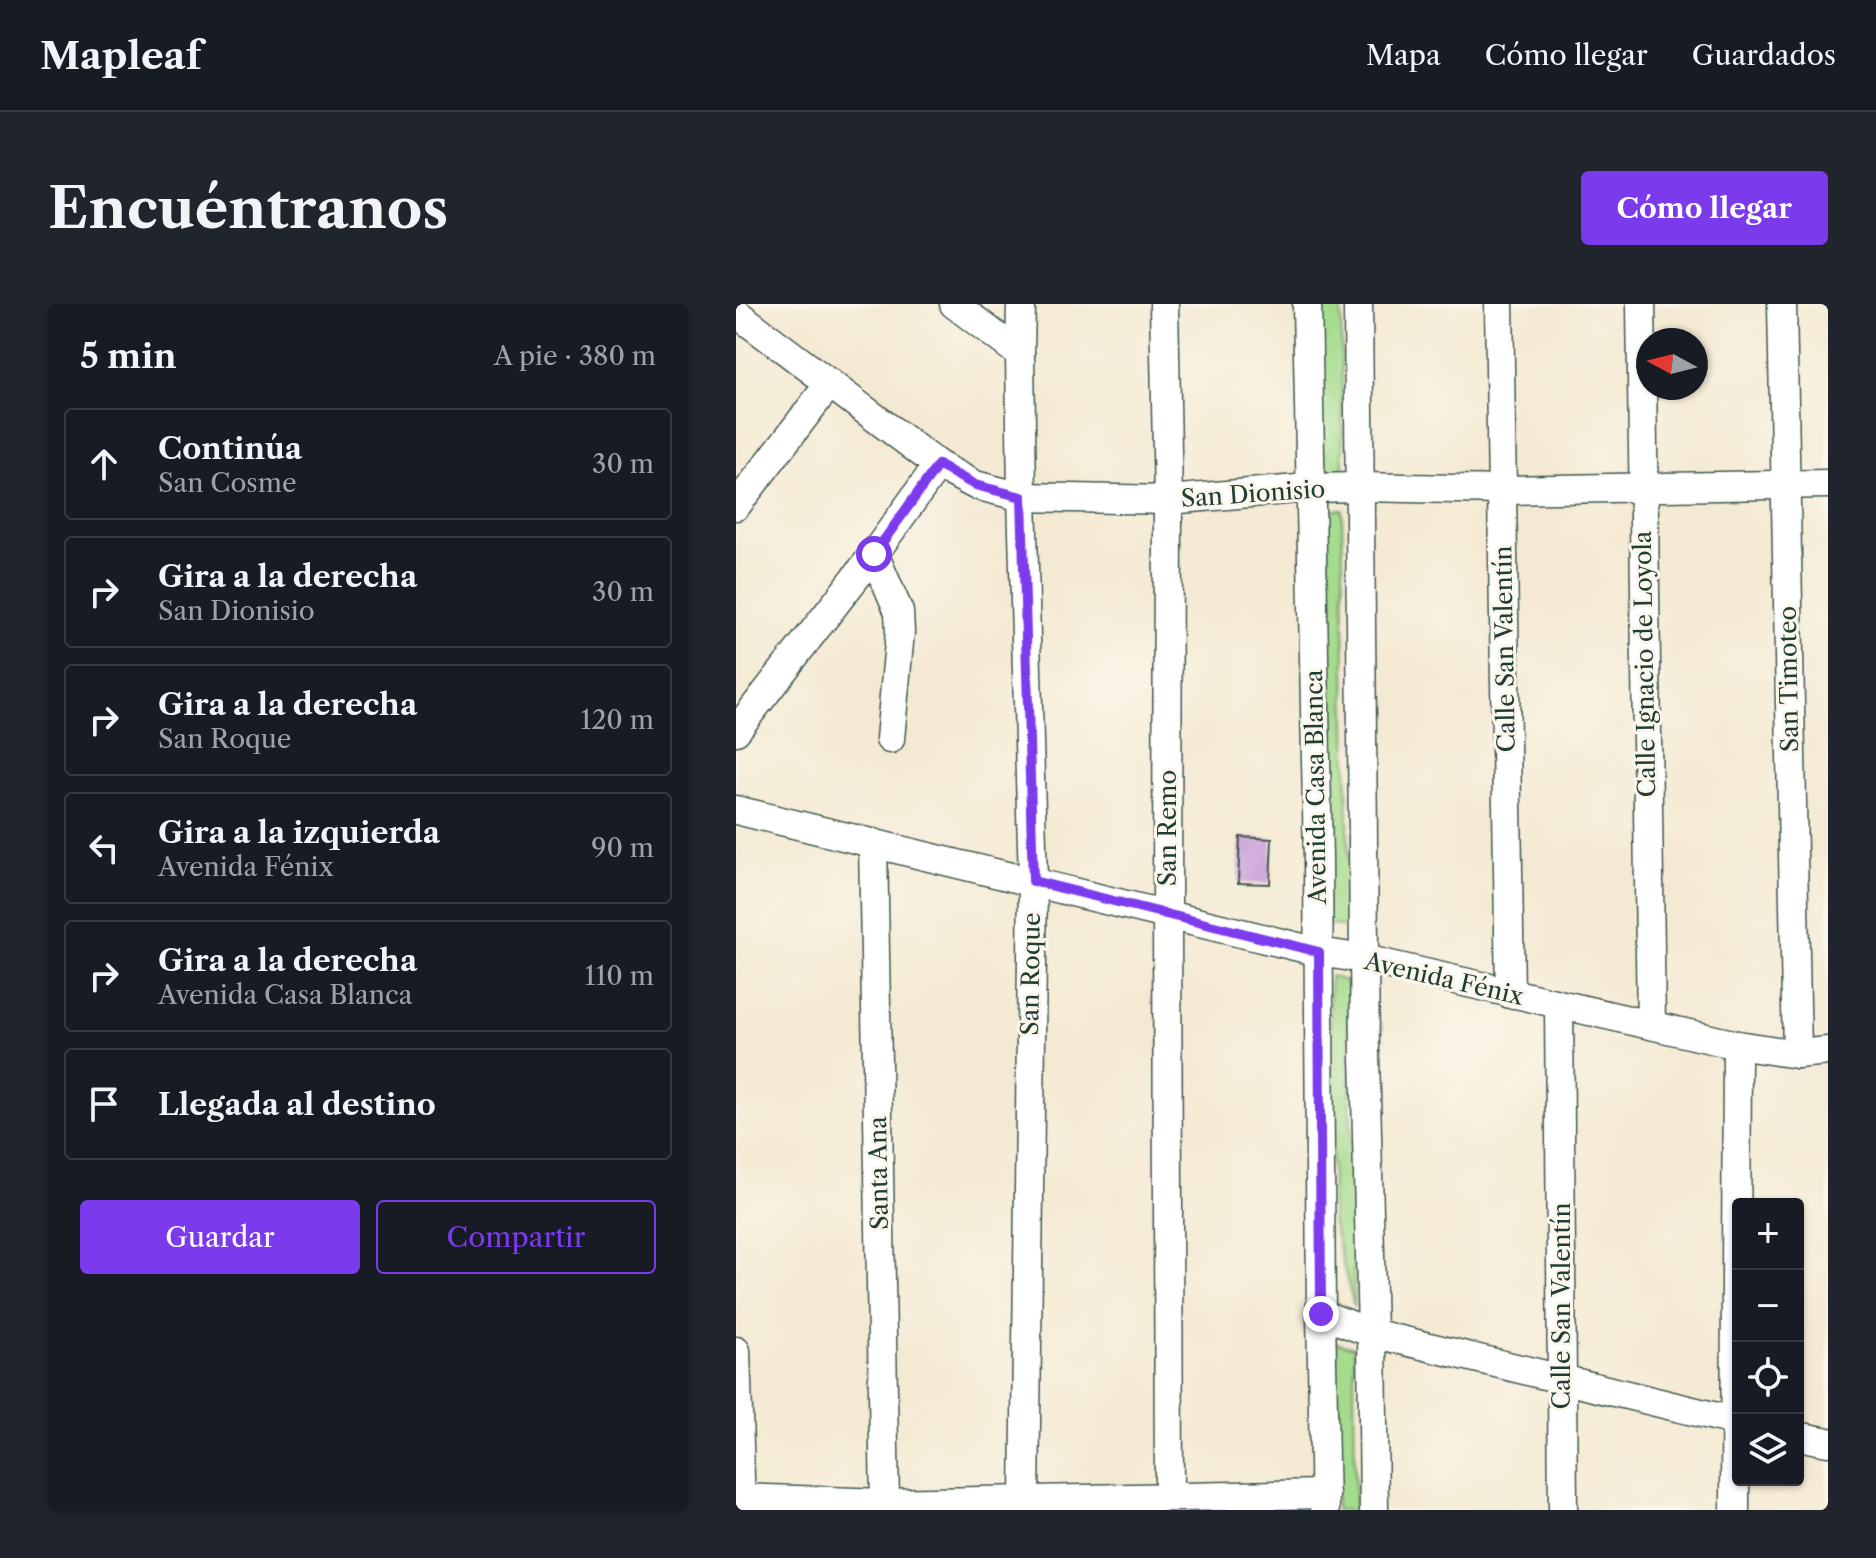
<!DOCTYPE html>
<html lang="es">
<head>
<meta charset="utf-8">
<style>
  body { margin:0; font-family:"Libre Caslon Text",serif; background:#20242c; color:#f1f3f6 }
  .controls { position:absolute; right:24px; bottom:24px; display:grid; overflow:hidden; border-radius:8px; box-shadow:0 2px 6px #0004 }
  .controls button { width:72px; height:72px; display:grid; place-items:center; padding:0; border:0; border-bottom:2px solid #363941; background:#171b24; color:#f1f3f6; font:40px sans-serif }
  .compass { position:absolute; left:900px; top:24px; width:72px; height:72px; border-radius:50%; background:#171b24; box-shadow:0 2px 6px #0004; rotate:277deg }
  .stop { position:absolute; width:24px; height:24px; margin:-18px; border:6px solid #7c3aed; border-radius:50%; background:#fff }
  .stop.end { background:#7c3aed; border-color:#fff; box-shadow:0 2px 8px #0008 }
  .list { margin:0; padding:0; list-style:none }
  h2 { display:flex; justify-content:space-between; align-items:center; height:104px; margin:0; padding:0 32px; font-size:34px }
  h2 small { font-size:26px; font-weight:400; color:#9ea1a6 }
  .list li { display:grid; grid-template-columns:52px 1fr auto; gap:24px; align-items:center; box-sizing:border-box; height:112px; margin:0 16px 16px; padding:0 16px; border:2px solid #363941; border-radius:8px }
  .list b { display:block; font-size:30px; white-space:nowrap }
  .list p { margin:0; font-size:26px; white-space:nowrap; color:#9ea1a6 }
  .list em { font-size:26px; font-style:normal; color:#9ea1a6 }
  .actions { display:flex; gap:16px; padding:24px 32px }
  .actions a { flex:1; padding:18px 0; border:2px solid #7c3aed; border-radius:8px; text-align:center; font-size:28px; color:#7c3aed }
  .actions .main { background:#7c3aed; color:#fff }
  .icon { flex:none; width:44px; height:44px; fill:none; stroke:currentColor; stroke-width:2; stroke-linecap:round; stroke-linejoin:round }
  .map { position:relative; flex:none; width:1092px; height:1206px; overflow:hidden; border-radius:8px }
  header { display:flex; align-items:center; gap:48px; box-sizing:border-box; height:112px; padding:0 40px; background:#171b24; border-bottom:2px solid #363941 }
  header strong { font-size:38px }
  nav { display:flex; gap:44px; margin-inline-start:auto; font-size:28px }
  .intro { display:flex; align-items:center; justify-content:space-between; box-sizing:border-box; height:192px; padding:0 48px }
  h1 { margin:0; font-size:56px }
  .button { padding:20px 36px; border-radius:8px; background:#7c3aed; color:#fff; font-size:28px; font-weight:700 }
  main { display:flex; gap:48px; padding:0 48px }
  aside { flex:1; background:#171b24; border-radius:8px; box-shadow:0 2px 6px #0004 }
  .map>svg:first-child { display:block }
</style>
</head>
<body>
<header>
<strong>Mapleaf</strong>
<nav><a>Mapa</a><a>Cómo llegar</a><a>Guardados</a></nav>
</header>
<div class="intro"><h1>Encuéntranos</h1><a class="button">Cómo llegar</a></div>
<main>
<aside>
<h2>5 min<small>A pie · 380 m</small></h2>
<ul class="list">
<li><svg class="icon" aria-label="ahead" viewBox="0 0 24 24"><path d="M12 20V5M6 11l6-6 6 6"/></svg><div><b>Continúa</b><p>San Cosme</p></div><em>30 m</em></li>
<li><svg class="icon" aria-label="right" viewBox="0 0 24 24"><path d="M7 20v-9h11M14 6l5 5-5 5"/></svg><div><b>Gira a la derecha</b><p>San Dionisio</p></div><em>30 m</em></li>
<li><svg class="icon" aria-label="right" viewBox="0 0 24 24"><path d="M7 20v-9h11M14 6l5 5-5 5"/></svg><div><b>Gira a la derecha</b><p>San Roque</p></div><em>120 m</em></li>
<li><svg class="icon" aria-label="left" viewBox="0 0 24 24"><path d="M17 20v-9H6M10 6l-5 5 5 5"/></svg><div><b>Gira a la izquierda</b><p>Avenida Fénix</p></div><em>90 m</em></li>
<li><svg class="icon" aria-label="right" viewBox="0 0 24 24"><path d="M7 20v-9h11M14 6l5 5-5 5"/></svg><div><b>Gira a la derecha</b><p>Avenida Casa Blanca</p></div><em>110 m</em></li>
<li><svg class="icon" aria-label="arrive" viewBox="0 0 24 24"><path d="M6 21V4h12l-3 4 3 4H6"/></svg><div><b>Llegada al destino</b></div></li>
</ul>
<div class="actions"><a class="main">Guardar</a><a>Compartir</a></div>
</aside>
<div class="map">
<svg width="1092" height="1206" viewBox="0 0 1092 1206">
  <rect width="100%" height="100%" fill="#fbf7ec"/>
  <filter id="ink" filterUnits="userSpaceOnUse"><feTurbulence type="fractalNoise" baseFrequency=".0125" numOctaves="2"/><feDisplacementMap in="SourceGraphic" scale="16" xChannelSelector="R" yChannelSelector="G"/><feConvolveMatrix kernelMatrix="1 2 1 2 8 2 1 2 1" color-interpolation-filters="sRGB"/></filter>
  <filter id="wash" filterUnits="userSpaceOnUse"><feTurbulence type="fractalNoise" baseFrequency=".006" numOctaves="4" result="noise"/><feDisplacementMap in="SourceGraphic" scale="32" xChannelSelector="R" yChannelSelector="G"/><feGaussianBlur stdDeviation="1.8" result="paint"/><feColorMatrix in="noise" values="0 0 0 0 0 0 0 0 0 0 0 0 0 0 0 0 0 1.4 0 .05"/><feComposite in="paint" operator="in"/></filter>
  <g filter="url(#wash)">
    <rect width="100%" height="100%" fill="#f4e9d2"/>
    <g fill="#a5db8d" stroke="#628c60" stroke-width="2">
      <path d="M582,0H605L607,171L585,172Z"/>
      <path d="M606,205L614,624L591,620L586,206Z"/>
      <path d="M594,672L612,678L618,1004L596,916Z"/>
      <path d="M600,1038L618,1043L619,1206H600Z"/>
    </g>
    <g id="blocks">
      <path fill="#c598d8" d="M504,533L536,535L534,580L502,579Z"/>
    </g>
  </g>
  <g filter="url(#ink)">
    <use href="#blocks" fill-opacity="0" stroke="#3f574c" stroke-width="2"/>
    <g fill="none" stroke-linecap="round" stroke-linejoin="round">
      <defs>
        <g id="minor">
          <path d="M218,0L284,50"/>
          <path d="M285,0L284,50L286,193L297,577L289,1195"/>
          <path d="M428,0L432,196L431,611L433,1192"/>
          <path d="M571,0L582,555L585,1010L589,1206"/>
          <path d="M622,0L629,751L636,1029L638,1206"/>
          <path d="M763,0L774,690"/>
          <path d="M905,0L915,721"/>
          <path d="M1046,0L1061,750"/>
          <path d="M0,9L202,161L239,181L286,193L432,196L573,184L624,183L766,186L1092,180"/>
          <path d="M0,202L94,79"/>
          <path d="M138,250L163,308L164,328L154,435"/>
          <path d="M0,427L138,250L202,161"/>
          <path d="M0,506L583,648L628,655L1001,741L1061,750L1092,747"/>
          <path d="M137,539L149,1199"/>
          <path d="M823,701L827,1206"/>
          <path d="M585,1010L636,1029L1002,1118"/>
          <path d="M0,1047L5,1206"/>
          <path d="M1062,1132L1092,1138"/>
          <path d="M4,1194L149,1199L589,1190"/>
          <path d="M999,1206L1001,741"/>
        </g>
      </defs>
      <use href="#minor" stroke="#3f574c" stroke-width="31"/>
      <use href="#minor" stroke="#fff" stroke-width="28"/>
    </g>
  </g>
  <g fill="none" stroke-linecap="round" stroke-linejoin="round" filter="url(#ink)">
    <path stroke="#7c3aed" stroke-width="10" d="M138,250L202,161L239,181L286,193L297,577L583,648L585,1010"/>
  </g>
  <g text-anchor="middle" stroke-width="6" stroke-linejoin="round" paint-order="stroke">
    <g font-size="24" fill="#1f3d34" stroke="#fbf7ec">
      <text transform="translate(517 190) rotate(-4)" y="8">San Dionisio</text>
      <text transform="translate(769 345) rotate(-91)" y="8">Calle San Valentín</text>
      <text transform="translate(909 360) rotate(-91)" y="8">Calle Ignacio de Loyola</text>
      <text transform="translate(1053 375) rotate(-91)" y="8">San Timoteo</text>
      <text transform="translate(580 483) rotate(-91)" y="8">Avenida Casa Blanca</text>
      <text transform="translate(432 524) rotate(-90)" y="8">San Remo</text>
      <text transform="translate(295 670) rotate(-89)" y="8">San Roque</text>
      <text transform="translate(708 675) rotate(13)" y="8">Avenida Fénix</text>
      <text transform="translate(143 869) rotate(-91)" y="8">Santa Ana</text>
      <text transform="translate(826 1002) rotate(-90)" y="8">Calle San Valentín</text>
    </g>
  </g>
</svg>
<div class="controls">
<button>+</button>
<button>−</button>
<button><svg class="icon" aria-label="locate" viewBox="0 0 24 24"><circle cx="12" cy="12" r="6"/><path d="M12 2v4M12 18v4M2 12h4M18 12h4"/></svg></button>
<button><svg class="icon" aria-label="layers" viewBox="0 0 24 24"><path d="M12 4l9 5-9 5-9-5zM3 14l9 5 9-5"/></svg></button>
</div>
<svg class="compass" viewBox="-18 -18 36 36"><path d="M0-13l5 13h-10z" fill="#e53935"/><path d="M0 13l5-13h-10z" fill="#9ea1a6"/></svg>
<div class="stop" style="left:138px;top:250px"></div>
<div class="stop end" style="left:585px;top:1010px"></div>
</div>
</main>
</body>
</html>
